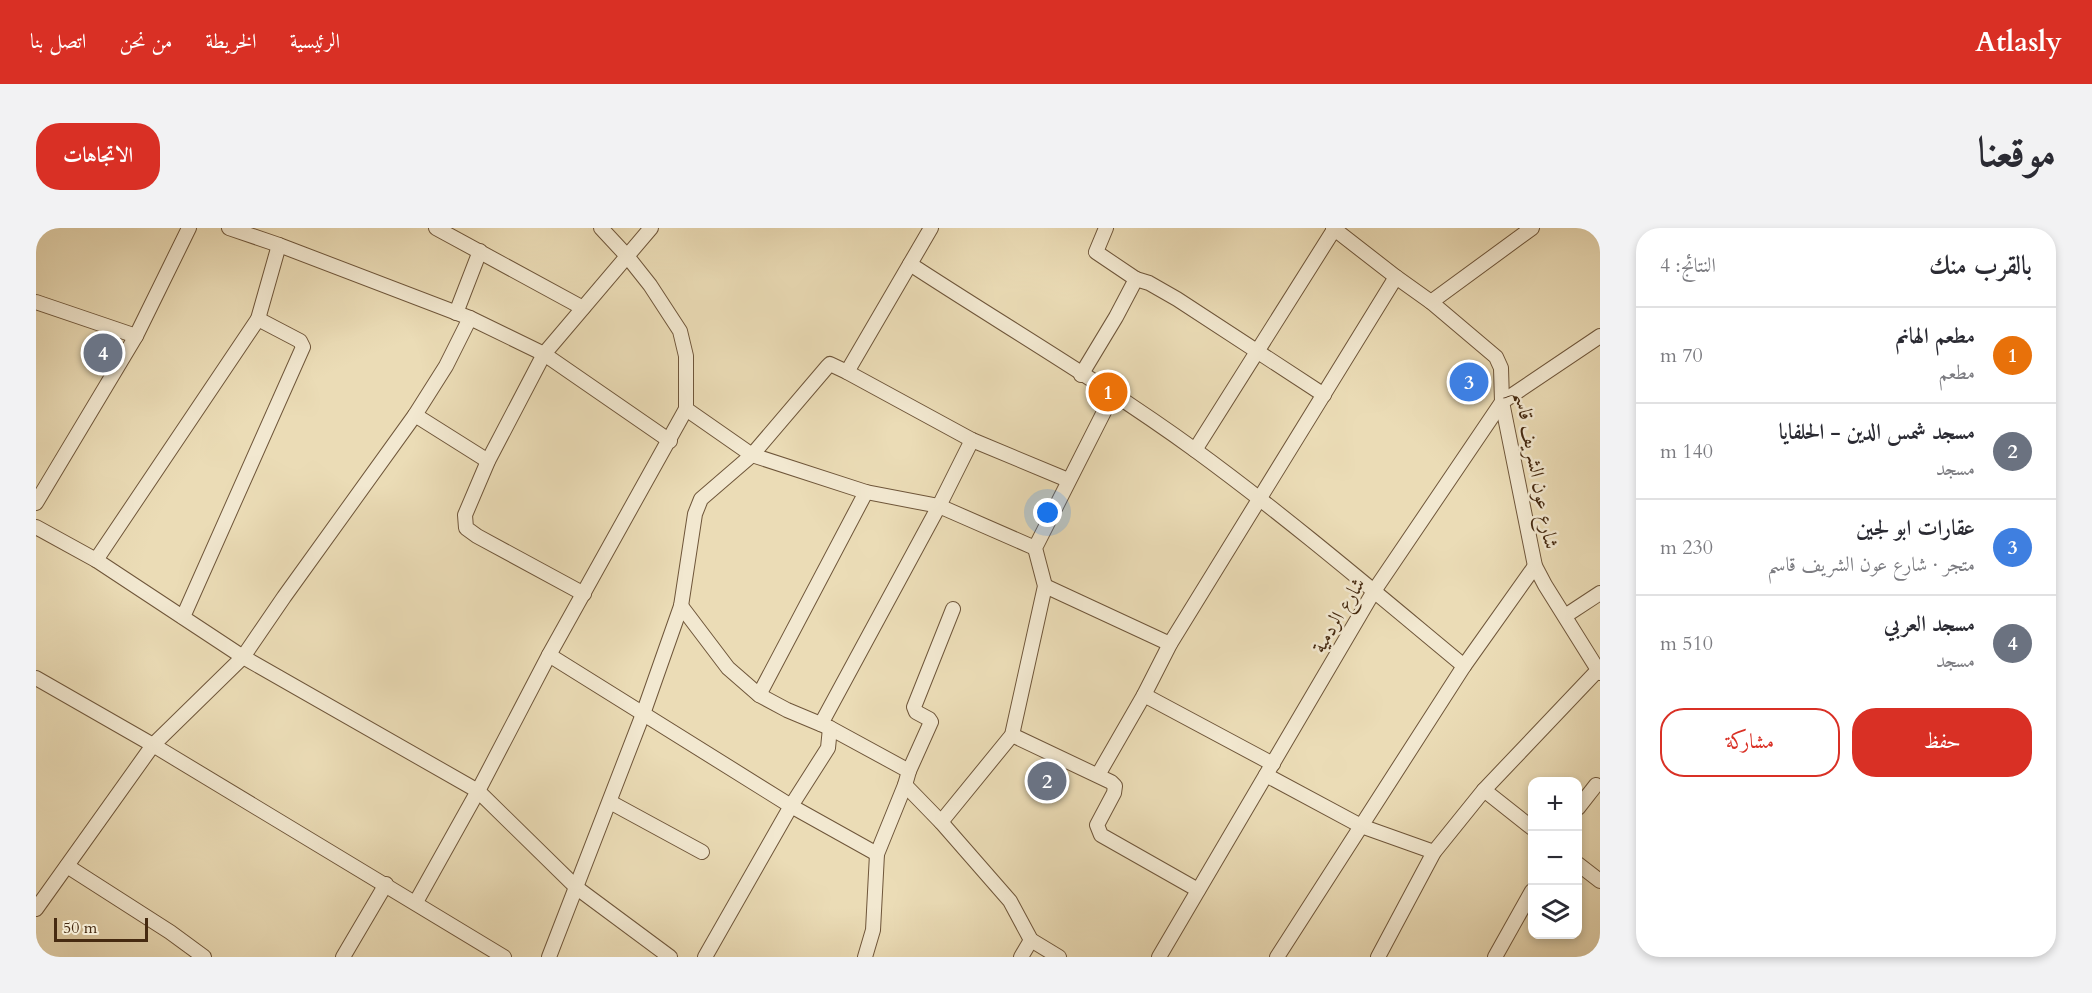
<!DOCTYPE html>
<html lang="ar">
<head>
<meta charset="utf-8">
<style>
  body { margin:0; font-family:Cardo,Amiri,serif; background:#f2f2f3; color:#2b2b33; direction:rtl }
  .controls { position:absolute; right:18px; bottom:18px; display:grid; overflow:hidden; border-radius:12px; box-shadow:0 3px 9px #0003 }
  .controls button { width:54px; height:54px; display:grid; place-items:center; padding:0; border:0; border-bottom:2px solid #e1e1e2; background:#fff; color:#2b2b33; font:30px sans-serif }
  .scale { position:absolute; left:18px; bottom:15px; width:94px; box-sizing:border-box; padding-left:6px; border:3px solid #462a11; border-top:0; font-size:16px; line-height:21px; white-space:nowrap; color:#462a11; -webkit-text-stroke:4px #f2e8d0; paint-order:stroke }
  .you { position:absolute; left:1012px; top:285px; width:21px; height:21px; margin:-15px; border:4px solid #fff; border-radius:50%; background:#1a73e8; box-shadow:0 0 0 9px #1a73e833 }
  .badge { display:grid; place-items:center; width:39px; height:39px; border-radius:50%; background:#d93025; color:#fff; font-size:20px; font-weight:700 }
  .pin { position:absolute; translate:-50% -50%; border:3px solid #fff; box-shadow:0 2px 6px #0006 }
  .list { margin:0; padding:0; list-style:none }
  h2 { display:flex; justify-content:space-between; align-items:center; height:78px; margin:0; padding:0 24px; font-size:26px }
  h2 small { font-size:20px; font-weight:400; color:#7c7c81 }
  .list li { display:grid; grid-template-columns:39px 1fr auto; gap:18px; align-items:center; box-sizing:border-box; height:96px; padding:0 24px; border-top:2px solid #e1e1e2 }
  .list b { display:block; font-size:22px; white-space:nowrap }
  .list p { margin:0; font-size:20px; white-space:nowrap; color:#7c7c81 }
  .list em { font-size:20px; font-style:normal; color:#7c7c81 }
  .actions { display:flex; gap:12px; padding:18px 24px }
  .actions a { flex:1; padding:14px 0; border:2px solid #d93025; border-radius:24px; text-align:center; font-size:21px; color:#d93025 }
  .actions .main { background:#d93025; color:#fff }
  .icon { flex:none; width:33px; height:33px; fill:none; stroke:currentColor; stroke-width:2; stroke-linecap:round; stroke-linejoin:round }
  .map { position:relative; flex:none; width:1564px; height:729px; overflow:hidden; direction:ltr; border-radius:24px }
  header { display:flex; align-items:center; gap:36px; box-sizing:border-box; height:84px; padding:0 30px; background:#d93025; color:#fff }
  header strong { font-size:28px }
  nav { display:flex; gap:33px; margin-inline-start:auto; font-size:21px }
  .intro { display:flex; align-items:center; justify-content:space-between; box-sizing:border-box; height:144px; padding:0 36px }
  h1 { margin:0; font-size:42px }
  .button { padding:15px 27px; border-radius:24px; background:#d93025; color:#fff; font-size:21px; font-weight:700 }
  main { display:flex; gap:36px; padding:0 36px }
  aside { flex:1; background:#fff; border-radius:24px; box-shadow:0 3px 9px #0003 }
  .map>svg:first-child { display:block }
</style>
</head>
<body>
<header>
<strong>Atlasly</strong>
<nav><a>الرئيسية</a><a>الخريطة</a><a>من نحن</a><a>اتصل بنا</a></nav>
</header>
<div class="intro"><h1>موقعنا</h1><a class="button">الاتجاهات</a></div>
<main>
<aside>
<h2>بالقرب منك<small>النتائج: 4</small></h2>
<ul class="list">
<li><span class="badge" style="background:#e8710a">1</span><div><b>مطعم الهانم</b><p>مطعم</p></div><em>70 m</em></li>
<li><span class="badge" style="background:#6b7280">2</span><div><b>مسجد شمس الدين - الحلفايا</b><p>مسجد</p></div><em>140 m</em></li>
<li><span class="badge" style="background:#3f7fe0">3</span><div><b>عقارات ابو لجين</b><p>متجر · شارع عون الشريف قاسم</p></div><em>230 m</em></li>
<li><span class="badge" style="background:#6b7280">4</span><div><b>مسجد العربي</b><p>مسجد</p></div><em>510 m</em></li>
</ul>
<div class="actions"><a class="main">حفظ</a><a>مشاركة</a></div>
</aside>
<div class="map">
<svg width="1564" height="729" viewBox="0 0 1564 729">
  <rect width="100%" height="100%" fill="#ebdcb6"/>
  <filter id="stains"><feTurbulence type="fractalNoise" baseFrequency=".00333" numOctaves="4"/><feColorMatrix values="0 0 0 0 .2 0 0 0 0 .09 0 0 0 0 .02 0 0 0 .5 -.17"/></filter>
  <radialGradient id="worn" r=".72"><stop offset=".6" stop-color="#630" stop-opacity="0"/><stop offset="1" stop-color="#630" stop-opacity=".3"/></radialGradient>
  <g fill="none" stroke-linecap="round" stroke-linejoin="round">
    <defs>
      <g id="minor">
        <path d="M193,0L243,17L434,90L508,126L634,213"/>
        <path d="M400,0L547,80"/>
        <path d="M1297,0L1360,49L1395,74L1460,129L1465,140L1466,174L1499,338L1509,357L1564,445"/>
        <path d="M874,36C969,98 1068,156 1159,222C1252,290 1340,365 1428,438"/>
        <path d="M1100,51L1113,55L1141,71L1288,167"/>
        <path d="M0,74L100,108"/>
        <path d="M1395,74L1496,0"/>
        <path d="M420,85L444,23"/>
        <path d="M811,144L936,212L1032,252"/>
        <path d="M1045,147L1080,89L1100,51L1060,24L1070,0"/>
        <path d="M650,181L716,227L830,264L903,278L999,320"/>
        <path d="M379,187L452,233"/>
        <path d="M1159,222L1299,0"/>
        <path d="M0,275L100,108L153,0"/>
        <path d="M0,299L60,332L207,429L442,563L541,660L634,729"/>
        <path d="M60,332L222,91L243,17"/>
        <path d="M1009,358L1134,416"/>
        <path d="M548,366L441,308L430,300L429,287L452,233L508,126L615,0"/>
        <path d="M645,378L692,440L723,467L751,482L794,500L873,543L869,557L841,626L837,702L829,729"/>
        <path d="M1529,388L1564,365"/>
        <path d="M147,389L267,119L264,113L222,91"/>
        <path d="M513,427L755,578L841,626"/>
        <path d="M0,450L117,517L468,729"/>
        <path d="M723,467L830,264"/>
        <path d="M1108,467L1237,536"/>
        <path d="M785,496L903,278L936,212"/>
        <path d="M976,507L1075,554L1079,558L1078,565L1061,597L1065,607L1162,662"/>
        <path d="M873,543L895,494L893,491L880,484L878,479L917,381"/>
        <path d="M1062,547L1108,467L1134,416L1360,49"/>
        <path d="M1230,547L1325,598L1398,624"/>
        <path d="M869,557L905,594L974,673L995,712L1023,729"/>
        <path d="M1448,562L1496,600"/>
        <path d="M574,574L666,624"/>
        <path d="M1542,580L1560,557"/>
        <path d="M905,594L976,507L1009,358L999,320L1077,166"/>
        <path d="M1542,636L1564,653"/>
        <path d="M31,638L134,704L168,729"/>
        <path d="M380,674L442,563L513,427L650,181V128L644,103L614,57L591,28L565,0"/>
        <path d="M0,681L117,517L207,429L248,369L379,187L410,138L434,90"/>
        <path d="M307,729L350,656"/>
        <path d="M513,729L607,486L645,378L659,286L665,271L716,227L791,139L794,136L811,144L895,0"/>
        <path d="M669,729L755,578L792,520L794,500"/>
        <path d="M985,729L995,712"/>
        <path d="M1123,729L1338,363L1466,174L1564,108"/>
        <path d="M1241,729L1428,438L1499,338"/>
        <path d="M1342,729L1398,624L1448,562L1562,442"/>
        <path d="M1459,729L1496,663"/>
      </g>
    </defs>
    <use href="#minor" stroke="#6f563a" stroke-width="16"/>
    <use href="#minor" stroke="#f2e8d0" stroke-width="14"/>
  </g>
  <g text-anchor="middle" stroke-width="5" stroke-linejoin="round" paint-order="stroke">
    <g font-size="20" fill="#462a11" stroke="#f2e8d0">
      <text transform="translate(1501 242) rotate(79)" y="7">شارع عون الشريف قاسم</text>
      <text transform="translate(1302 387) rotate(-59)" y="7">شارع الردمية</text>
    </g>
  </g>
  <rect width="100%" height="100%" filter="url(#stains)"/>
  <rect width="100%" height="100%" fill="url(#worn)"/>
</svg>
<div class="controls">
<button>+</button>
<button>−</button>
<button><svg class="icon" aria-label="layers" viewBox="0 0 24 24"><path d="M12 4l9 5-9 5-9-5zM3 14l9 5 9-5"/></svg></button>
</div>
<div class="scale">50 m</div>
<div class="you"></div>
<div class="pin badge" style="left:1072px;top:164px;background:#e8710a">1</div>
<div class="pin badge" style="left:1011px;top:553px;background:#6b7280">2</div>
<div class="pin badge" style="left:1433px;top:154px;background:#3f7fe0">3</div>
<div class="pin badge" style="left:67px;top:125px;background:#6b7280">4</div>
</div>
</main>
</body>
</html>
